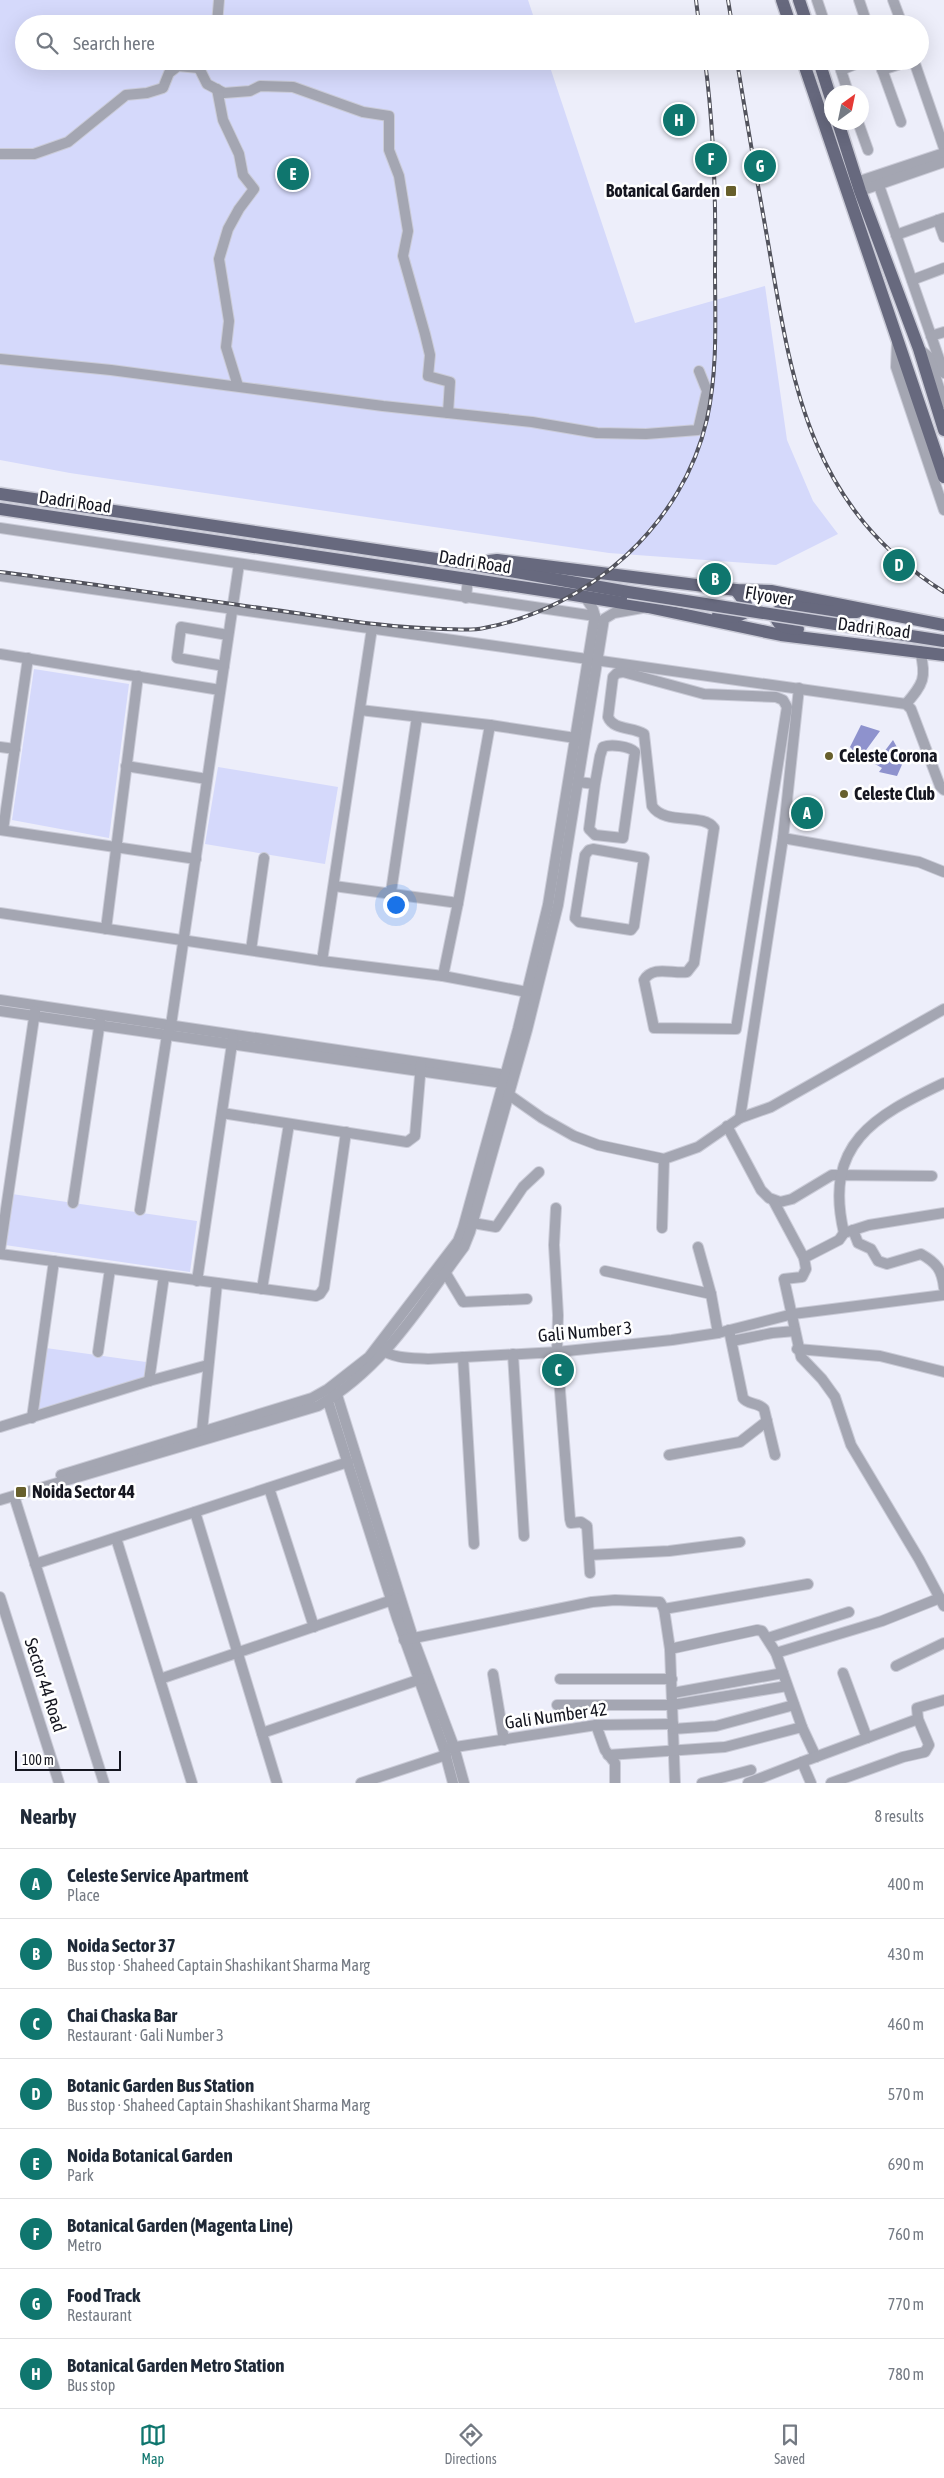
<!DOCTYPE html>
<html lang="en">
<head>
<meta charset="utf-8">
<style>
  body { margin:0; font-family:"Asap Condensed",sans-serif; background:#f2f2f3; color:#1f2937 }
  .compass { position:absolute; left:824px; top:85px; width:45px; height:45px; border-radius:50%; background:#fff; box-shadow:0 5px 20px #0002; rotate:33deg }
  .scale { position:absolute; left:15px; bottom:12px; width:106px; box-sizing:border-box; padding-left:5px; border:2px solid #151620; border-top:0; font-size:14px; line-height:18px; white-space:nowrap; color:#151620; -webkit-text-stroke:4px #fff; paint-order:stroke }
  .you { position:absolute; left:395px; top:904px; width:18px; height:18px; margin:-12px; border:4px solid #fff; border-radius:50%; background:#1a73e8; box-shadow:0 0 0 8px #1a73e833 }
  .badge { display:grid; place-items:center; width:32px; height:32px; border-radius:50%; background:#0f766e; color:#fff; font-size:16px; font-weight:700 }
  .pin { position:absolute; translate:-50% -50%; border:2px solid #fff; box-shadow:0 1px 5px #0006 }
  .list { margin:0; padding:0; list-style:none }
  h2 { display:flex; justify-content:space-between; align-items:center; height:65px; margin:0; padding:0 20px; font-size:21px }
  h2 small { font-size:16px; font-weight:400; color:#747a83 }
  .list li { display:grid; grid-template-columns:32px 1fr auto; gap:15px; align-items:center; box-sizing:border-box; height:70px; padding:0 20px; border-top:1px solid #e0e1e3 }
  .list b { display:block; font-size:19px; white-space:nowrap }
  .list p { margin:0; font-size:16px; white-space:nowrap; color:#747a83 }
  .list em { font-size:16px; font-style:normal; color:#747a83 }
  .icon { flex:none; width:28px; height:28px; fill:none; stroke:currentColor; stroke-width:2; stroke-linecap:round; stroke-linejoin:round }
  .map { position:relative; flex:none; width:944px; height:1783px; overflow:hidden }
  .search { position:absolute; background:#fff; box-shadow:0 5px 20px #0002; left:15px; right:15px; top:15px; height:55px; display:flex; align-items:center; gap:12px; box-sizing:border-box; padding:0 18px; border-radius:28px; color:#747a83; font-size:19px }
  .sheet { height:625px; background:#fff }
  nav { display:flex; justify-content:space-around; align-items:center; box-sizing:border-box; height:70px; border-top:1px solid #e0e1e3; background:#fff; font-size:14px; color:#747a83 }
  nav a { display:grid; justify-items:center; gap:2px }
  nav .on { color:#0f766e }
  .map>svg:first-child { display:block }
</style>
</head>
<body>
<div class="map">
<svg width="944" height="1783" viewBox="0 0 944 1783">
  <rect width="100%" height="100%" fill="#edeefa"/>
  <g fill="#d5d9fb">
    <path d="M0,0H528L536,24H24V61H548L635,323L765,286L787,440L813,501L838,534L776,565L609,553L70,473L0,460Z"/>
    <path d="M34,669L129,684L109,838L12,820Z"/>
    <path d="M218,767L338,787L325,864L205,844Z"/>
    <path d="M12,1194L197,1221L190,1272L5,1245Z"/>
    <path d="M46,1348L146,1362L144,1377L38,1411Z"/>
  </g>
  <g fill="#8e92cd">
    <path d="M861,725L880,731L861,757L851,753L852,749L850,747Z"/>
    <path d="M893,740L904,760L897,776L879,772L882,768L875,764Z"/>
  </g>
  <g fill="none" stroke-linecap="round" stroke-linejoin="round">
    <defs>
      <g id="minor">
        <path d="M817,0L825,24"/>
        <path d="M859,0L867,24"/>
        <path d="M893,0L902,24"/>
        <path d="M217,24L219,0"/>
        <path d="M203,61L199,68L207,84L224,93L250,91L260,86L293,87L363,112L389,116V150L399,176L408,231L403,256L425,334L430,355L428,376L450,382L448,413"/>
        <path d="M838,61L848,92"/>
        <path d="M879,61L901,122"/>
        <path d="M914,61L944,148"/>
        <path d="M841,70L863,61"/>
        <path d="M882,70L909,61"/>
        <path d="M217,89L223,120L239,154L243,175L254,189L239,209L228,229L219,259L229,321L226,347L238,386"/>
        <path d="M858,122L868,150"/>
        <path d="M0,154H34L68,142L126,95L147,93L163,88L169,73L178,66L199,68"/>
        <path d="M876,177L944,373"/>
        <path d="M857,182L944,153"/>
        <path d="M860,191L944,162"/>
        <path d="M938,220L944,237"/>
        <path d="M896,235L944,218"/>
        <path d="M912,280L944,268"/>
        <path d="M931,336L944,332"/>
        <path d="M897,342L896,367L944,510"/>
        <path d="M919,349L929,357L944,403"/>
        <path d="M0,359L111,370L383,406L532,422L597,433L646,434L698,430L707,391L699,371"/>
        <path d="M0,528L595,616"/>
        <path d="M0,576L906,704L911,709L940,786L944,790"/>
        <path d="M466,598L468,578"/>
        <path d="M0,654L220,690"/>
        <path d="M224,666L177,658L181,627L228,635"/>
        <path d="M623,672L704,694L776,697L783,700L787,707L736,1029L654,1028L644,980C653,965 672,974 687,972L694,963L714,828C703,812 665,826 652,806L644,734C633,727 613,730 608,717L613,677L617,673Z"/>
        <path d="M906,704C923,684 927,678 920,651"/>
        <path d="M360,710L490,725L582,739"/>
        <path d="M0,747L15,749"/>
        <path d="M126,766L207,779"/>
        <path d="M578,782L595,784L600,756L603,747C611,744 629,746 635,752L623,838L595,835L589,829L595,784"/>
        <path d="M0,830L196,859"/>
        <path d="M3,830L28,658"/>
        <path d="M783,838L919,862L944,872"/>
        <path d="M593,849L644,858L634,926L631,930L579,922L575,918L585,855L589,850Z"/>
        <path d="M334,886L458,903"/>
        <path d="M391,892L417,717"/>
        <path d="M0,913L322,961L443,976L527,992"/>
        <path d="M106,929L138,676"/>
        <path d="M251,950L264,858"/>
        <path d="M322,961L372,628"/>
        <path d="M443,976L458,903L490,725"/>
        <path d="M0,1000L506,1075"/>
        <path d="M0,1011L503,1083"/>
        <path d="M505,1092L542,1118L574,1136L598,1145L664,1159L698,1147L740,1118L771,1107L944,1009"/>
        <path d="M222,1113L407,1142L415,1136L421,1064"/>
        <path d="M740,1118L783,838L799,688"/>
        <path d="M727,1126L761,1190L769,1198L780,1202L792,1199L832,1175L932,1176"/>
        <path d="M773,1200L804,1258"/>
        <path d="M73,1203L100,1021"/>
        <path d="M556,1208L554,1245L558,1315L557,1352L570,1519L571,1523L581,1522L587,1526L590,1573"/>
        <path d="M140,1210L167,1035L171,1025L239,564"/>
        <path d="M944,1213L869,1225L844,1233L839,1240L804,1258L806,1269L802,1277L784,1279L801,1357L822,1379L835,1397L851,1445L919,1559L944,1606"/>
        <path d="M473,1223L496,1227L523,1187L539,1172"/>
        <path d="M662,1228L664,1159"/>
        <path d="M853,1230L858,1243L871,1249L878,1261L887,1264L921,1254C937,1263 942,1270 944,1288"/>
        <path d="M844,1233C823,1144 874,1116 944,1083"/>
        <path d="M698,1247L711,1294L718,1333"/>
        <path d="M0,1250L35,1011"/>
        <path d="M0,1254L316,1296L320,1294L324,1288L346,1132"/>
        <path d="M605,1271L711,1294"/>
        <path d="M445,1272L463,1302L527,1299"/>
        <path d="M197,1281L233,1037"/>
        <path d="M262,1289L289,1124"/>
        <path d="M729,1330L743,1398C748,1405 758,1402 764,1409L775,1455"/>
        <path d="M732,1341L772,1333L795,1331"/>
        <path d="M381,1349C393,1359 413,1358 428,1359L557,1352L672,1340L718,1333L793,1314L944,1295"/>
        <path d="M797,1349L880,1356L944,1372"/>
        <path d="M98,1352L110,1269"/>
        <path d="M513,1354L524,1536"/>
        <path d="M463,1357L474,1544"/>
        <path d="M149,1381L164,1276"/>
        <path d="M337,1395L413,1638L454,1747L464,1783"/>
        <path d="M328,1401L397,1618L444,1749L453,1783"/>
        <path d="M32,1418L54,1261"/>
        <path d="M0,1427L149,1381L208,1365"/>
        <path d="M202,1431L217,1283"/>
        <path d="M669,1455L740,1442L767,1421"/>
        <path d="M61,1475L312,1398L328,1389L369,1357L458,1241L463,1228L518,1029L548,905L595,616L593,609L585,597"/>
        <path d="M269,1488L314,1627"/>
        <path d="M14,1496L104,1783"/>
        <path d="M0,1500L318,1406C384,1368 420,1306 464,1247L470,1232L527,1030L558,905L604,619L614,613L642,608"/>
        <path d="M195,1512L277,1783"/>
        <path d="M116,1538L192,1783"/>
        <path d="M589,1555L669,1551L740,1542"/>
        <path d="M35,1564L348,1462"/>
        <path d="M0,1597L59,1783"/>
        <path d="M664,1609L808,1584"/>
        <path d="M768,1638L849,1612"/>
        <path d="M404,1640L592,1602L615,1600L660,1602L664,1609L670,1649L675,1783"/>
        <path d="M670,1649L757,1630L762,1631L776,1653L802,1727"/>
        <path d="M776,1653L882,1621L940,1598"/>
        <path d="M896,1666L944,1643"/>
        <path d="M843,1673L867,1738"/>
        <path d="M493,1674L504,1740"/>
        <path d="M160,1679L398,1598"/>
        <path d="M560,1679H672"/>
        <path d="M673,1693L783,1673"/>
        <path d="M557,1705H672L787,1686"/>
        <path d="M596,1725L605,1750L615,1763V1783"/>
        <path d="M673,1729L716,1726L794,1705"/>
        <path d="M262,1733L424,1678"/>
        <path d="M449,1748L596,1725L673,1724"/>
        <path d="M608,1755L725,1747L802,1727L816,1757"/>
        <path d="M361,1783L446,1755"/>
        <path d="M702,1783L751,1770"/>
        <path d="M748,1783L802,1762"/>
        <path d="M811,1783L802,1762L918,1719"/>
        <path d="M831,1783L903,1757L925,1752L929,1745L918,1719L917,1708L944,1700"/>
      </g>
      <g id="major">
        <path d="M782,0L790,24"/>
        <path d="M799,0L807,24"/>
        <path d="M803,61L944,477"/>
        <path d="M819,61L832,102"/>
        <path d="M838,122L860,191L919,349L944,430"/>
        <path d="M0,494L470,564L628,592"/>
        <path d="M0,509L568,594L648,607L781,635L944,655"/>
        <path d="M489,561L497,560L736,590L771,591L944,625"/>
        <path d="M718,615L735,617L744,613L746,604L736,590"/>
        <path d="M798,629C788,628 780,628 776,618L780,609L786,606L833,612H857"/>
      </g>
    </defs>
    <use href="#minor" stroke="#cacbd7" stroke-width="12"/>
    <use href="#major" stroke="#cacbd7" stroke-width="15"/>
    <use href="#minor" stroke="#a4a6b2" stroke-width="10"/>
    <use href="#major" stroke="#67697e" stroke-width="12"/>
    <defs>
      <g id="rail">
        <path d="M696,0L699,24"/>
        <path d="M728,0L732,24"/>
        <path d="M737,61C747,124 758,186 769,248C793,391 811,507 944,592"/>
        <path d="M0,572C101,585 202,600 303,614C350,621 395,628 443,629C456,629 471,631 484,628C589,608 683,525 707,419C718,369 715,317 715,267C716,198 714,129 705,61"/>
      </g>
    </defs>
    <use href="#rail" stroke="#52535d" stroke-width="4"/>
    <use href="#rail" stroke="#fff" stroke-width="2" stroke-dasharray="5.5" stroke-linecap="butt"/>
    <defs>
      <path id="major-bridge" d="M628,592L944,641"/>
    </defs>
    <use href="#major-bridge" stroke="#cacbd7" stroke-width="15" stroke-linecap="butt"/>
    <use href="#major-bridge" stroke="#67697e" stroke-width="12"/>
  </g>
  <g fill="#675f2c" stroke="#fff" stroke-width="2">
    <rect x="725" y="185" width="12" height="12" rx="2.5"/>
    <circle cx="829" cy="756" r="5"/>
    <circle cx="844" cy="794" r="5"/>
    <rect x="15" y="1486" width="12" height="12" rx="2.5"/>
  </g>
  <g text-anchor="middle" stroke-width="5" stroke-linejoin="round" paint-order="stroke">
    <g font-size="18" font-weight="bold" fill="#151620" stroke="#fff" text-anchor="start">
      <text x="720" y="197" text-anchor="end">Botanical Garden</text>
      <text x="839" y="762">Celeste Corona</text>
      <text x="854" y="800">Celeste Club</text>
      <text x="32" y="1498">Noida Sector 44</text>
    </g>
    <g font-size="18" fill="#151620" stroke="#fff">
      <text transform="translate(75 502) rotate(8)" y="6">Dadri Road</text>
      <text transform="translate(475 562) rotate(9)" y="6">Dadri Road</text>
      <text transform="translate(769 596) rotate(9)" y="6">Flyover</text>
      <text transform="translate(874 628) rotate(7)" y="6">Dadri Road</text>
      <text transform="translate(585 1332) rotate(-5)" y="6">Gali Number 3</text>
      <text transform="translate(45 1685) rotate(72)" y="6">Sector 44 Road</text>
      <text transform="translate(556 1716) rotate(-8)" y="6">Gali Number 42</text>
    </g>
  </g>
</svg>
<svg class="compass" viewBox="-18 -18 36 36"><path d="M0-13l5 13h-10z" fill="#e53935"/><path d="M0 13l5-13h-10z" fill="#747a83"/></svg>
<div class="scale">100 m</div>
<div class="you"></div>
<div class="pin badge" style="left:807px;top:813px">A</div>
<div class="pin badge" style="left:715px;top:579px">B</div>
<div class="pin badge" style="left:558px;top:1370px">C</div>
<div class="pin badge" style="left:899px;top:565px">D</div>
<div class="pin badge" style="left:293px;top:174px">E</div>
<div class="pin badge" style="left:711px;top:159px">F</div>
<div class="pin badge" style="left:760px;top:166px">G</div>
<div class="pin badge" style="left:679px;top:120px">H</div>
<div class="search"><svg class="icon" aria-label="search" viewBox="0 0 24 24"><circle cx="10" cy="10" r="6"/><path d="M15 15l6 6"/></svg>Search here</div>
</div>
<section class="sheet">
<h2>Nearby<small>8 results</small></h2>
<ul class="list">
<li><span class="badge">A</span><div><b>Celeste Service Apartment</b><p>Place</p></div><em>400 m</em></li>
<li><span class="badge">B</span><div><b>Noida Sector 37</b><p>Bus stop · Shaheed Captain Shashikant Sharma Marg</p></div><em>430 m</em></li>
<li><span class="badge">C</span><div><b>Chai Chaska Bar</b><p>Restaurant · Gali Number 3</p></div><em>460 m</em></li>
<li><span class="badge">D</span><div><b>Botanic Garden Bus Station</b><p>Bus stop · Shaheed Captain Shashikant Sharma Marg</p></div><em>570 m</em></li>
<li><span class="badge">E</span><div><b>Noida Botanical Garden</b><p>Park</p></div><em>690 m</em></li>
<li><span class="badge">F</span><div><b>Botanical Garden (Magenta Line)</b><p>Metro</p></div><em>760 m</em></li>
<li><span class="badge">G</span><div><b>Food Track</b><p>Restaurant</p></div><em>770 m</em></li>
<li><span class="badge">H</span><div><b>Botanical Garden Metro Station</b><p>Bus stop</p></div><em>780 m</em></li>
</ul>
</section>
<nav>
<a class="on"><svg class="icon" aria-label="map" viewBox="0 0 24 24"><path d="M3 6l6-2 6 2 6-2v14l-6 2-6-2-6 2zM9 4v14M15 6v14"/></svg>Map</a>
<a><svg class="icon" aria-label="directions" viewBox="0 0 24 24"><path d="M12 3l9 9-9 9-9-9zM9 14v-3h6M13 9l2 2-2 2"/></svg>Directions</a>
<a><svg class="icon" aria-label="saved" viewBox="0 0 24 24"><path d="M7 4h10v16l-5-4-5 4z"/></svg>Saved</a>
</nav>
</body>
</html>
